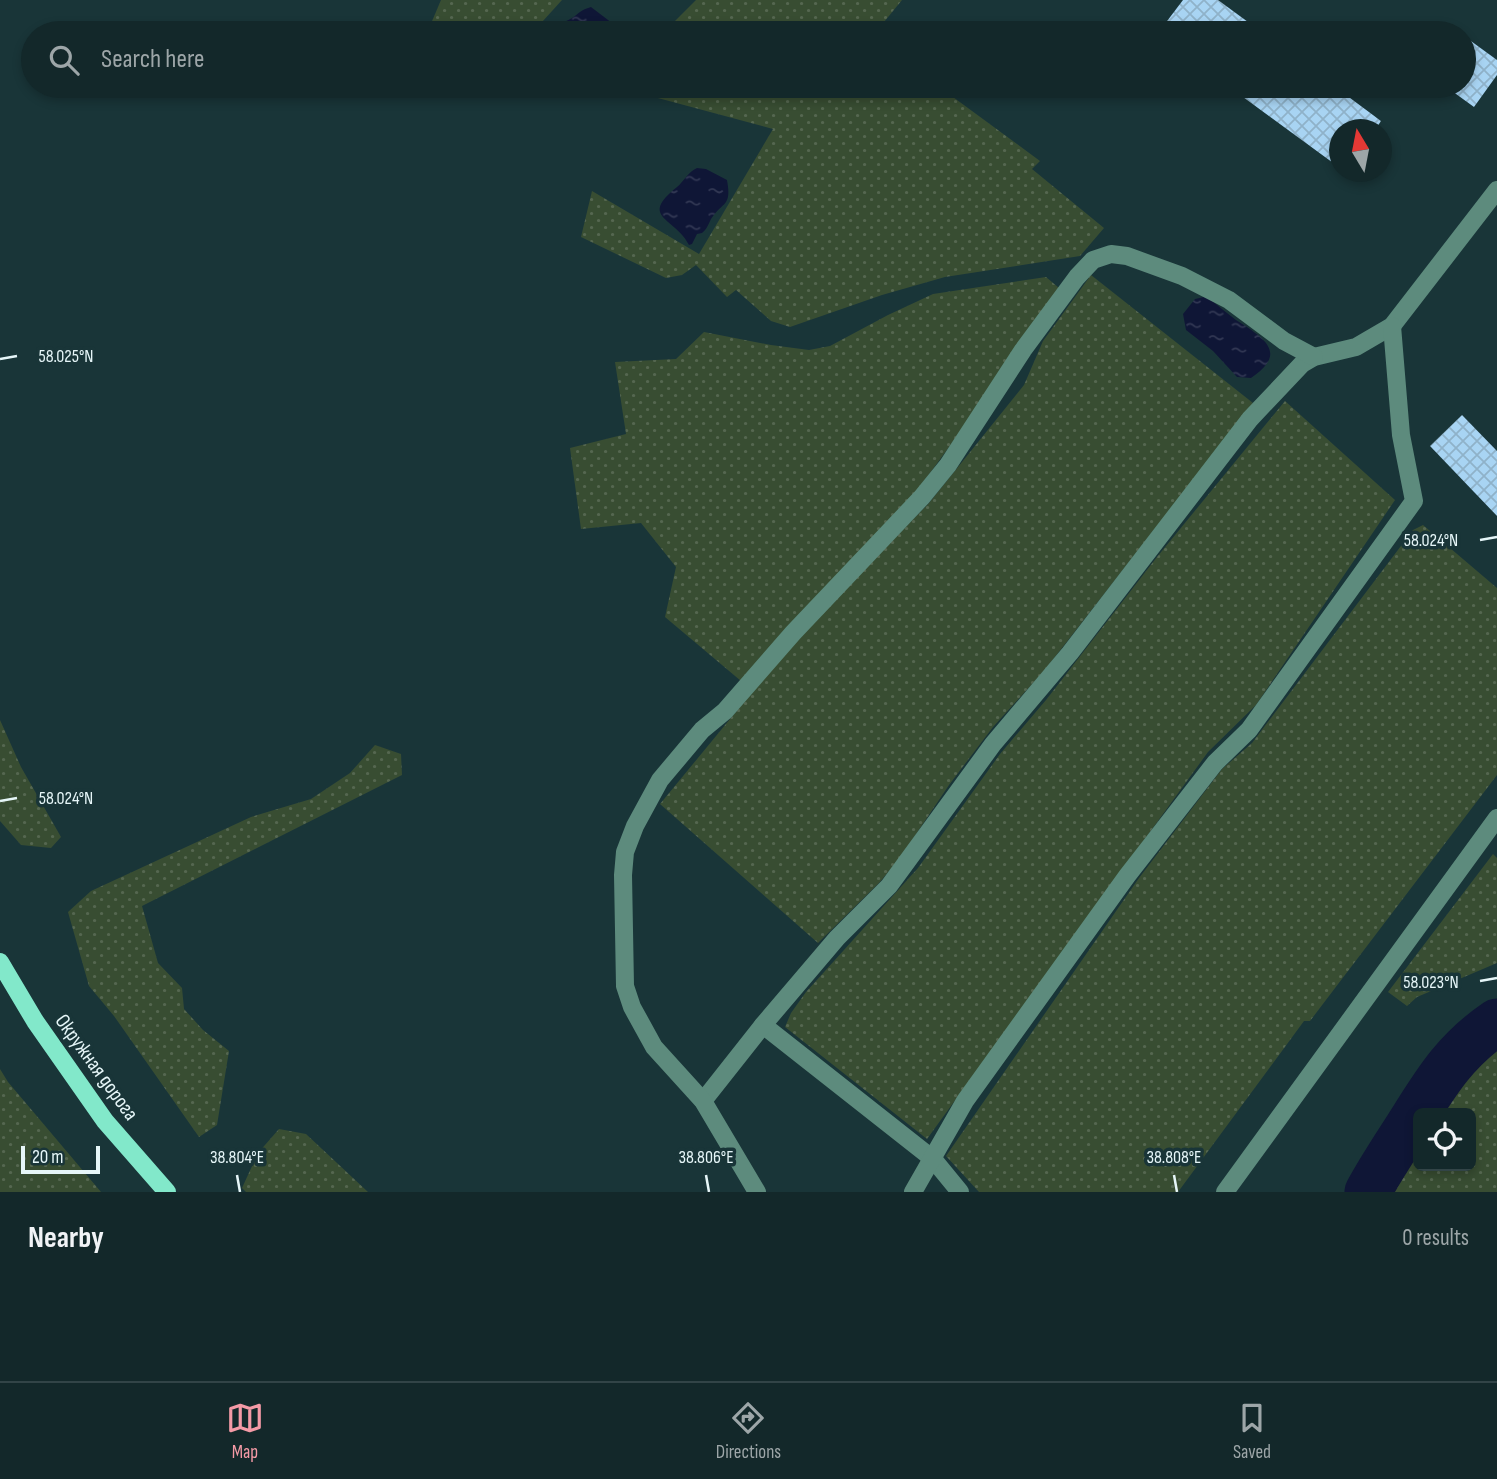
<!DOCTYPE html>
<html lang="en">
<head>
<meta charset="utf-8">
<style>
  body { margin:0; font-family:"Sofia Sans Condensed",sans-serif; background:#203436; color:#f1f3f6 }
  .controls { position:absolute; right:21px; bottom:21px; display:grid; overflow:hidden; border-radius:10px; box-shadow:0 4px 10px #0003 }
  .controls button { width:63px; height:63px; display:grid; place-items:center; padding:0; border:0; border-bottom:2px solid #324447; background:#13282a; color:#f1f3f6; font:35px sans-serif }
  .compass { position:absolute; left:1329px; top:119px; width:63px; height:63px; border-radius:50%; background:#13282a; box-shadow:0 4px 10px #0003; rotate:350deg }
  .scale { position:absolute; left:21px; bottom:18px; width:79px; box-sizing:border-box; padding-left:7px; border:4px solid #e6f6f8; border-top:0; font-size:19px; line-height:24px; white-space:nowrap; color:#e6f6f8; -webkit-text-stroke:5px #193538; paint-order:stroke }
  .list { margin:0; padding:0; list-style:none }
  h2 { display:flex; justify-content:space-between; align-items:center; height:91px; margin:0; padding:0 28px; font-size:30px }
  h2 small { font-size:23px; font-weight:400; color:#9da6a8 }
  .icon { flex:none; width:38px; height:38px; fill:none; stroke:currentColor; stroke-width:2; stroke-linecap:round; stroke-linejoin:round }
  .map { position:relative; flex:none; width:1497px; height:1192px; overflow:hidden }
  .search { position:absolute; background:#13282a; box-shadow:0 4px 10px #0003; left:21px; right:21px; top:21px; height:77px; display:flex; align-items:center; gap:18px; box-sizing:border-box; padding:0 24px; border-radius:38px; color:#9da6a8; font-size:26px }
  .sheet { height:189px; background:#13282a }
  nav { display:flex; justify-content:space-around; align-items:center; box-sizing:border-box; height:98px; border-top:2px solid #324447; background:#13282a; font-size:19px; color:#9da6a8 }
  nav a { display:grid; justify-items:center; gap:4px }
  nav .on { color:#f49aa6 }
  .map>svg:first-child { display:block }
</style>
</head>
<body>
<div class="map">
<svg width="1497" height="1192" viewBox="0 0 1497 1192">
  <defs>
    <pattern id="grass-dots" width="8" height="8" patternUnits="userSpaceOnUse" patternTransform="scale(1.75)"><rect width="8" height="8" fill="#384d32"/><path d="M2 2h.1M6 6h.1" fill="none" stroke="#556750" stroke-width="1.8" stroke-linecap="round"/></pattern>
    <pattern id="water-ripples" width="26" height="14" patternUnits="userSpaceOnUse" patternTransform="scale(1.75)"><rect width="26" height="14" fill="#0f1636"/><path d="M2 4q2-2 4 0t4 0M15 11q2-2 4 0t4 0" fill="none" stroke="#323854"/></pattern>
    <pattern id="building-cross-hatch" width="8" height="8" patternUnits="userSpaceOnUse" patternTransform="scale(1.75)"><rect width="8" height="8" fill="#a8d4f3"/><path d="M0 0l8 8M0 8l8-8" fill="none" stroke="#8fb2c9"/></pattern>
  </defs>
  <rect width="100%" height="100%" fill="#193538"/>
  <g fill="url(#grass-dots)">
    <path d="M441,0H562L532,33H427Z"/>
    <path d="M696,0H902L875,33H663Z"/>
    <path d="M644,86H938L1040,161L1032,169L1104,228L1080,256L945,277L882,295L790,327L771,321L736,290L727,297L696,265L682,275L666,278L581,237L592,191L699,254L773,129L643,94Z"/>
    <path d="M1091,275L1253,403L1044,671L993,727L949,785L900,858L879,883L818,943L660,804L796,639L929,503L1024,385L1043,341Z"/>
    <path d="M1046,277L1059,288L963,428L916,492L741,681L665,617L676,567L641,523L581,529L570,448L626,434L615,362L676,359L704,332L771,345L809,350L830,346L888,315L933,294Z"/>
    <path d="M1285,401L1395,500L1256,705L1208,752L927,1139L785,1027L791,1013L806,992L918,868L1000,754L1046,700L1157,557Z"/>
    <path d="M1423,525L1497,588V775L1310,1021H1304L1178,1192H979L946,1156L1139,878L1222,769L1252,743L1413,530Z"/>
    <path d="M0,720L21,767L61,837L51,848L21,845L0,821Z"/>
    <path d="M375,745L401,754L402,775L142,906L158,963L182,988L184,1009L203,1030L229,1051L217,1125L199,1137L114,1016L89,986L68,912L91,891L251,817L311,799L350,773Z"/>
    <path d="M1493,854L1497,858V963L1417,997L1407,1006L1388,992Z"/>
    <path d="M1497,1038V1192H1393L1418,1152V1166H1471V1113H1441L1463,1076Z"/>
    <path d="M0,1069L8,1082L101,1192H0Z"/>
    <path d="M279,1129L306,1134L368,1192H246L242,1188L258,1153Z"/>
  </g>
  <g fill="url(#water-ripples)">
    <path d="M591,7L612,23L621,33H557L558,27C563,22 567,21 572,18C580,13 580,10 591,7Z"/>
    <path d="M697,168L706,169L727,180C732,207 723,201 711,219C708,225 707,229 702,233L697,234L692,244L689,245C675,217 638,218 677,187C684,181 688,172 697,168Z"/>
    <path d="M1204,297L1210,299C1218,306 1227,313 1236,320C1262,337 1290,352 1251,378L1237,377L1213,351L1186,330L1183,314L1195,299Z"/>
  </g>
  <g fill="none" stroke-linecap="round" stroke-linejoin="round">
    <path stroke="#0f1636" stroke-width="47" d="M1368,1192C1382,1166 1398,1143 1413,1119C1438,1079 1457,1049 1497,1022"/>
  </g>
  <g fill="url(#building-cross-hatch)">
    <path d="M1183,0H1218L1263,33H1158Z"/>
    <path d="M1464,36L1497,60V75L1474,107L1445,86H1464Z"/>
    <path d="M1228,86H1334L1381,121L1375,130H1340V168Z"/>
    <path d="M1462,415L1497,451V516L1430,446Z"/>
  </g>
  <g fill="none" stroke-linecap="round" stroke-linejoin="round">
    <g stroke="#5d8b7d" stroke-width="18">
      <path d="M763,1025L933,1159L960,1192"/>
      <path d="M703,1101L763,1025L837,938L889,886L993,744L1070,653L1250,419L1302,364L1314,357L1356,347L1392,326L1497,190"/>
      <path d="M757,1192L703,1101L654,1047L632,1007L625,986L623,875L625,852L635,826L660,780L702,730L725,711L793,633L922,497L948,465L1023,350L1077,277L1093,260L1111,254L1127,256L1182,276L1229,300L1284,341L1314,357"/>
      <path d="M913,1192L965,1101L1127,876L1215,763L1249,730L1414,501L1401,435L1392,326"/>
      <path d="M1225,1192L1497,818"/>
    </g>
    <path stroke="#82e8ca" stroke-width="18" d="M0,962L35,1021L105,1121L167,1192"/>
  </g>
  <path fill="none" stroke="#e6f6f8" stroke-width="2.5" d="M0,359L17,356M1480,540L1497,537M0,801L17,798M1480,981L1497,978M237,1175L240,1192M706,1175L709,1192M1174,1175L1177,1192"/>
  <g text-anchor="middle" stroke-width="7" stroke-linejoin="round" paint-order="stroke">
    <g font-size="21" fill="#e6f6f8" stroke="#193538">
      <text transform="translate(97 1067) rotate(54)" y="7">Окружная дорога</text>
    </g>
  </g>
  <g font-size="18" text-anchor="middle" fill="#e6f6f8" stroke="#193538" stroke-width="7" stroke-linejoin="round" paint-order="stroke">
    <text x="66" y="362">58.025°N</text>
    <text x="1431" y="546">58.024°N</text>
    <text x="66" y="804">58.024°N</text>
    <text x="1431" y="988">58.023°N</text>
    <text x="237" y="1163">38.804°E</text>
    <text x="706" y="1163">38.806°E</text>
    <text x="1174" y="1163">38.808°E</text>
  </g>
</svg>
<div class="controls">
<button><svg class="icon" aria-label="locate" viewBox="0 0 24 24"><circle cx="12" cy="12" r="6"/><path d="M12 2v4M12 18v4M2 12h4M18 12h4"/></svg></button>
</div>
<svg class="compass" viewBox="-18 -18 36 36"><path d="M0-13l5 13h-10z" fill="#e53935"/><path d="M0 13l5-13h-10z" fill="#9da6a8"/></svg>
<div class="scale">20 m</div>
<div class="search"><svg class="icon" aria-label="search" viewBox="0 0 24 24"><circle cx="10" cy="10" r="6"/><path d="M15 15l6 6"/></svg>Search here</div>
</div>
<section class="sheet">
<h2>Nearby<small>0 results</small></h2>
<ul class="list">
</ul>
</section>
<nav>
<a class="on"><svg class="icon" aria-label="map" viewBox="0 0 24 24"><path d="M3 6l6-2 6 2 6-2v14l-6 2-6-2-6 2zM9 4v14M15 6v14"/></svg>Map</a>
<a><svg class="icon" aria-label="directions" viewBox="0 0 24 24"><path d="M12 3l9 9-9 9-9-9zM9 14v-3h6M13 9l2 2-2 2"/></svg>Directions</a>
<a><svg class="icon" aria-label="saved" viewBox="0 0 24 24"><path d="M7 4h10v16l-5-4-5 4z"/></svg>Saved</a>
</nav>
</body>
</html>
